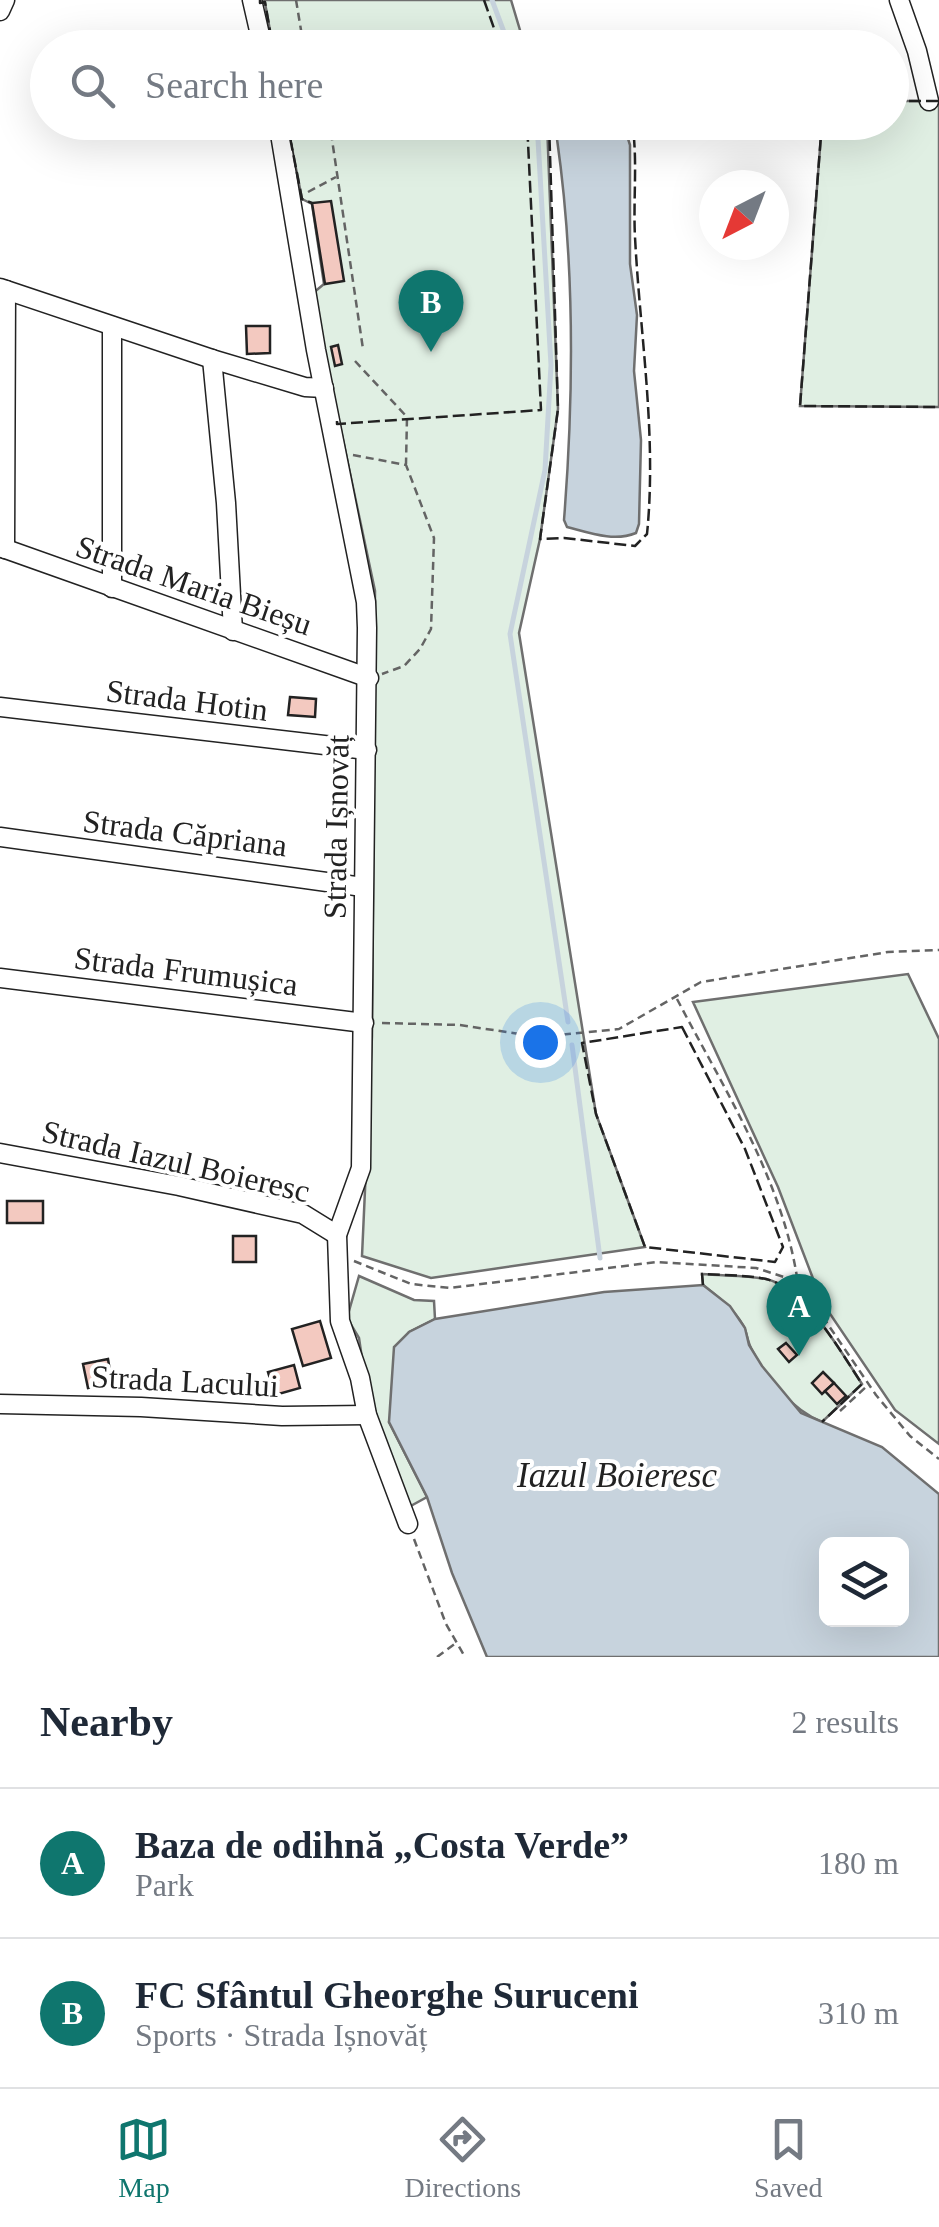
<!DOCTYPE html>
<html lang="en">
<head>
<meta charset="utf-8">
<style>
  body { margin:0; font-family:"Times New Roman",serif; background:#f6f6f7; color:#1f2937 }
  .controls { position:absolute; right:30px; bottom:30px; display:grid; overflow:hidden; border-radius:15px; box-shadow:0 10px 40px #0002 }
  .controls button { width:90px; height:90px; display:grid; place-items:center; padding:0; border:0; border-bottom:2px solid #e0e1e3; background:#fff; color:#1f2937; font:50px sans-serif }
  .compass { position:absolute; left:699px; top:170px; width:90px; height:90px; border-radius:50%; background:#fff; box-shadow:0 10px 40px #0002; rotate:222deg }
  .you { position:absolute; left:540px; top:1042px; width:35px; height:35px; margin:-25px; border:8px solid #fff; border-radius:50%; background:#1a73e8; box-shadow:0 0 0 15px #1a73e833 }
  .badge { display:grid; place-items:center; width:65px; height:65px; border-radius:50%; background:#0f766e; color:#fff; font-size:32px; font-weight:700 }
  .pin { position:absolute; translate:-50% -82px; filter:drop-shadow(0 2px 5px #0008) }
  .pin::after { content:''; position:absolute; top:52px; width:35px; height:30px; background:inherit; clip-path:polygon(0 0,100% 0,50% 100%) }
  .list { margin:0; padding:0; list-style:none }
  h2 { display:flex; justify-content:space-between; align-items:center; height:130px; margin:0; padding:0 40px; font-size:42px }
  h2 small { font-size:32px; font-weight:400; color:#747a83 }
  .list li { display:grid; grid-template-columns:65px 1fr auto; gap:30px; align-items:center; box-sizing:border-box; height:150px; padding:0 40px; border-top:2px solid #e0e1e3 }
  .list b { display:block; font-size:38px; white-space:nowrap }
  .list p { margin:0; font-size:32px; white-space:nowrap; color:#747a83 }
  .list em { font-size:32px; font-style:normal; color:#747a83 }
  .icon { flex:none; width:55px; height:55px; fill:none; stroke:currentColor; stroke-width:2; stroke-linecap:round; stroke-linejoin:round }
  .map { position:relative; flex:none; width:939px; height:1657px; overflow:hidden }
  .search { position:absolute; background:#fff; box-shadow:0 10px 40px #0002; left:30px; right:30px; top:30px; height:110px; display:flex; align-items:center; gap:25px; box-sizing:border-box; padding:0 35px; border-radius:55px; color:#747a83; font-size:38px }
  .sheet { height:430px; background:#fff }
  nav { display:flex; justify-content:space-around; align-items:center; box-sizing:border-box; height:140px; border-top:2px solid #e0e1e3; background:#fff; font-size:28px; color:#747a83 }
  nav a { display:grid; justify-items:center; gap:5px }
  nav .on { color:#0f766e }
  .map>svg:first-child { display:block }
</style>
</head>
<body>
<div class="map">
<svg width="939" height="1657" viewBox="0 0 939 1657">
  <rect width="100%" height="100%" fill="#fff"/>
  <g fill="#e0efe3" stroke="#6f6f6f" stroke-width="2.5">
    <path d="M260,0H511L525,47H273L265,3H260Z"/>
    <path d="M892,101H939V407L800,406L822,123L892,122Z"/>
    <path d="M287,123H547L558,409L540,539L519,633L596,1114L645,1247L431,1278L362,1256L372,1036L375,591L312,294L324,284L312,204L302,199Z"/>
    <path d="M908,974L939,1039V1444L895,1410L822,1302L778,1187L693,1002Z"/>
    <path d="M702,1274C723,1276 746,1275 766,1279C806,1288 840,1351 862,1384L822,1422C792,1410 765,1377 751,1348C747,1340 747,1332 743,1325C733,1308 718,1297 703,1285Z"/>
    <path d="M359,1276L414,1300L434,1301L435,1319L409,1332L389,1422L427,1497L407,1508L369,1406L359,1338L347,1318Z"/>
  </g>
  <g fill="#c7d3dd" stroke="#6f6f6f" stroke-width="2.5" fill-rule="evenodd">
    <path d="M624,126L630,145V264L637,315L634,371L641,440L639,524L636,533C614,542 590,533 567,527L564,520C574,393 575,265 557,139C572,121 602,129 624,126Z"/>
    <path d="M703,1285L730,1306L745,1328L749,1345L762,1366L801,1413L882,1447L939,1494V1657H487L452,1573L427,1497L389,1422L394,1347L409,1332L435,1319L604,1292ZM826,1544H902V1620H826Z"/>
  </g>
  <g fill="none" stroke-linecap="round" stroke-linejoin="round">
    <g stroke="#c7d3dd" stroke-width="5">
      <path d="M492,0L510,48"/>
      <path d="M537,122L551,365L545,470L510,634L568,1022"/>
      <path d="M572,1045L600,1258"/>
    </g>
  </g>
  <g fill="#f3c9c0" stroke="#222" stroke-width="2.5">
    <path d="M331,201L344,281L325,284L312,203Z"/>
    <path d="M246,326H270V353L247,354Z"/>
    <path d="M338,345L342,364L335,366L331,347Z"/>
    <path d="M290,697L316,699L315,717L288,715Z"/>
    <rect x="7" y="1201" width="36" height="22"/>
    <rect x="233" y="1236" width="23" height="26"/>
    <path d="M320,1321L331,1358L303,1366L292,1329Z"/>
    <path d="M786,1343L797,1355L789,1362L778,1349Z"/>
    <path d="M108,1359L112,1383L88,1388L83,1364Z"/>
    <path d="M294,1365L300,1388L275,1395L268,1372Z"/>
    <path d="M823,1372L834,1383L822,1394L812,1383Z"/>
    <path d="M834,1383L846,1396L837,1404L825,1391Z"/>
  </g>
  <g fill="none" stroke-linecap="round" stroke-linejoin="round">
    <defs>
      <g id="minor">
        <path d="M252,0L263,48"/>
        <path d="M899,0L917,51L929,101"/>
        <path d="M0,11L5,0"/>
        <path d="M278,122L316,350L366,602L367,628L361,1168L337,1235L340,1321L360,1378L367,1415L408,1524"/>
        <path d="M0,288L212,359L305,387L324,388"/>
        <path d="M112,326V588"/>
        <path d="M212,359L226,503L233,631"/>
        <path d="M0,547L369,678"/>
        <path d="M5,549L6,290"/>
        <path d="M0,707L367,750"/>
        <path d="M0,837L363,887"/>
        <path d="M0,978L364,1023"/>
        <path d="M0,1153L179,1186L303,1214L337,1235"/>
        <path d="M0,1404L141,1407L282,1416L367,1415"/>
      </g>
    </defs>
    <use href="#minor" stroke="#222" stroke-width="21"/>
    <g stroke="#646464" stroke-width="2.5" stroke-dasharray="8 5" stroke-linecap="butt">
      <path d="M296,0L304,48"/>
      <path d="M325,122L330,126L363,349"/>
      <path d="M308,192L336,177"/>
      <path d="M355,361L407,417L406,464"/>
      <path d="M353,455L406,465L434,538L431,629L420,649L404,666L382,674"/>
      <path d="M677,999C724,1089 784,1182 798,1284"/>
      <path d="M382,1023L460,1025L539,1037L619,1029L701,982L888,952L939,950"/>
      <path d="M354,1261L411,1284L450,1288L656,1262L756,1268L787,1278L812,1301L876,1395L910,1436L939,1459"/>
      <path d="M840,1411L867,1386"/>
      <path d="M414,1539L446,1624L465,1657"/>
      <path d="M437,1657L456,1643"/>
    </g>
    <use href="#minor" stroke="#fff" stroke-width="18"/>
    <g stroke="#222" stroke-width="2.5" stroke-dasharray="12 5" stroke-linecap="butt">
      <path d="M260,0V3L265,2L273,48"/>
      <path d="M484,0L501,48"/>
      <path d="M892,101H939"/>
      <path d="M287,122L302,199L312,203"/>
      <path d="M549,122L558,409L540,539L564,538L635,546L647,534C657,435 640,335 635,237C633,199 638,159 632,122"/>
      <path d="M822,122L800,406L939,407"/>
      <path d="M337,421V424L541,410L527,122"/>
      <path d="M682,1027L745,1149L783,1247L775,1262L645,1247L596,1114L582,1043Z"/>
      <path d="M703,1285L702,1274C723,1275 746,1275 766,1279C806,1289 840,1351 862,1384L822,1422"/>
    </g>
  </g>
  <g text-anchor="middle" stroke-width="8" stroke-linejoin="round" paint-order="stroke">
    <g font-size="32" fill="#222" stroke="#fff">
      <text transform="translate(194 585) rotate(19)" y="11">Strada Maria Bieșu</text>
      <text transform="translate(187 700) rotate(7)" y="11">Strada Hotin</text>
      <text transform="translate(336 827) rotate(-89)" y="11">Strada Ișnovăț</text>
      <text transform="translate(185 833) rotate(7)" y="11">Strada Căpriana</text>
      <text transform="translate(186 971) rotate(7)" y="11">Strada Frumușica</text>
      <text transform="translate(176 1161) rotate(13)" y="11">Strada Iazul Boieresc</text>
      <text transform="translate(185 1381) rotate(3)" y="11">Strada Lacului</text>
    </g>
    <g font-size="35" font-style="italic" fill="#222" stroke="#fff">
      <text x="617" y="1487">Iazul Boieresc</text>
    </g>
  </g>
</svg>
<div class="controls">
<button><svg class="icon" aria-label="layers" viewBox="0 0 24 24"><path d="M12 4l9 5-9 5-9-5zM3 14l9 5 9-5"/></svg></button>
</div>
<svg class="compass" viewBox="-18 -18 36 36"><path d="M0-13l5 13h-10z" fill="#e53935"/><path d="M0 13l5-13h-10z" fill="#747a83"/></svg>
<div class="you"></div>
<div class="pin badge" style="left:799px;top:1356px">A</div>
<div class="pin badge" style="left:431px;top:352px">B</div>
<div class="search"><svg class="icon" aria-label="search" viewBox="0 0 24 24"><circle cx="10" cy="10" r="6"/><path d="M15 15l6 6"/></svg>Search here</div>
</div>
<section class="sheet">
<h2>Nearby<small>2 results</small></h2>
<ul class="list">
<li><span class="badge">A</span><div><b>Baza de odihnă „Costa Verde”</b><p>Park</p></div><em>180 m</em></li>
<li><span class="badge">B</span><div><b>FC Sfântul Gheorghe Suruceni</b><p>Sports · Strada Ișnovăț</p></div><em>310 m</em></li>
</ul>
</section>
<nav>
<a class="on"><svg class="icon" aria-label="map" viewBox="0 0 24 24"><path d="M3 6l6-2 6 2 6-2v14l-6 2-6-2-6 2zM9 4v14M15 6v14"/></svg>Map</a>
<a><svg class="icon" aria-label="directions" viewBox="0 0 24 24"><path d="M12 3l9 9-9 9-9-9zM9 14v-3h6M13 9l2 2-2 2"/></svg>Directions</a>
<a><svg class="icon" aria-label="saved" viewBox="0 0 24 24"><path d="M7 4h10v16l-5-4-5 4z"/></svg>Saved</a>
</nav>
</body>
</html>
